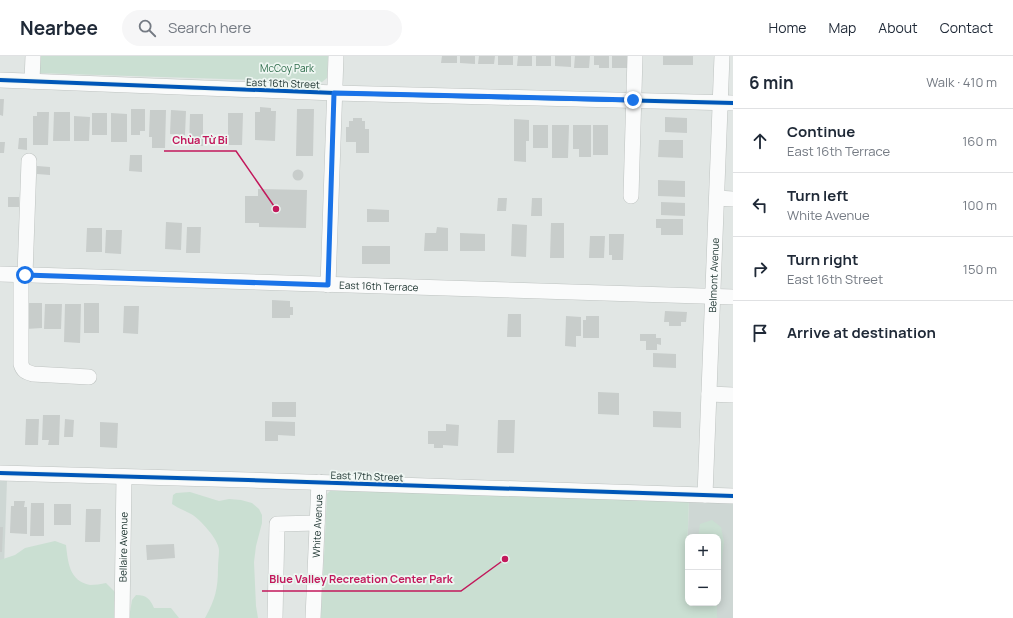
<!DOCTYPE html>
<html lang="en">
<head>
<meta charset="utf-8">
<style>
  body { margin:0; font-family:Manrope,sans-serif; background:#f6f6f7; color:#1f2937 }
  .controls { position:absolute; right:12px; bottom:12px; display:grid; overflow:hidden; border-radius:8px; box-shadow:0 2px 10px #0003 }
  .controls button { width:36px; height:36px; display:grid; place-items:center; padding:0; border:0; border-bottom:1px solid #e0e1e3; background:#fff; color:#1f2937; font:20px sans-serif }
  .stop { position:absolute; width:12px; height:12px; margin:-9px; border:3px solid #1a73e8; border-radius:50%; background:#fff }
  .stop.end { background:#1a73e8; border-color:#fff; box-shadow:0 1px 4px #0008 }
  .list { margin:0; padding:0; list-style:none }
  h2 { display:flex; justify-content:space-between; align-items:center; height:52px; margin:0; padding:0 16px; font-size:17px }
  h2 small { font-size:13px; font-weight:400; color:#747a83 }
  .list li { display:grid; grid-template-columns:26px 1fr auto; gap:12px; align-items:center; box-sizing:border-box; height:64px; padding:0 16px; border-top:1px solid #e0e1e3 }
  .list b { display:block; font-size:15px; white-space:nowrap }
  .list p { margin:0; font-size:13px; white-space:nowrap; color:#747a83 }
  .list em { font-size:13px; font-style:normal; color:#747a83 }
  .icon { flex:none; width:22px; height:22px; fill:none; stroke:currentColor; stroke-width:2; stroke-linecap:round; stroke-linejoin:round }
  .map { position:relative; flex:none; width:733px; height:562px; overflow:hidden }
  header { display:flex; align-items:center; gap:24px; box-sizing:border-box; height:56px; padding:0 20px; background:#fff; border-bottom:1px solid #e0e1e3 }
  header strong { font-size:19px }
  nav { display:flex; gap:22px; margin-inline-start:auto; font-size:14px }
  .search { width:280px; height:36px; background:#f6f6f7; display:flex; align-items:center; gap:10px; box-sizing:border-box; padding:0 14px; border-radius:22px; color:#747a83; font-size:15px }
  main { display:flex }
  aside { flex:1; background:#fff }
  .map>svg:first-child { display:block }
</style>
</head>
<body>
<header>
<strong>Nearbee</strong>
<div class="search"><svg class="icon" aria-label="search" viewBox="0 0 24 24"><circle cx="10" cy="10" r="6"/><path d="M15 15l6 6"/></svg>Search here</div>
<nav><a>Home</a><a>Map</a><a>About</a><a>Contact</a></nav>
</header>
<main>
<div class="map">
<svg width="733" height="562" viewBox="0 0 733 562">
  <rect width="100%" height="100%" fill="#e1e6e4"/>
  <g fill="#ced7d4" fill-rule="evenodd">
    <path d="M0,423L7,424L4,512H0Z"/>
    <path d="M689,444L733,446V562H685ZM688,481H718V547H688Z"/>
  </g>
  <g fill="#cadfd2">
    <path d="M36,0H328L327,22L322,26L36,17Z"/>
    <path d="M331,434L689,444L686,524L688,523V547H717V562H321L327,438Z"/>
    <path d="M190,436L219,445L229,443L241,444L252,447L259,453L262,459V467L256,490L254,506L256,550L258,562H205C215,544 218,533 218,512C218,506 219,500 219,494C219,484 200,463 191,458C185,455 178,452 172,448L173,439L176,437Z"/>
    <path d="M712,464L721,471L724,486L718,536V481H698L700,468Z"/>
    <path d="M55,485L66,489C68,506 69,525 90,529C95,529 101,528 106,527L115,536L114,562H0V504L15,499L25,492Z"/>
    <path d="M136,539C147,539 150,543 154,552H171L179,562H129L132,544Z"/>
  </g>
  <g fill="#c8cdcb">
    <path d="M442,0H457V7H441Z"/>
    <path d="M460,0H475V8L460,7Z"/>
    <path d="M479,0H495L494,8H478Z"/>
    <rect x="498" y="0" width="15" height="9"/>
    <path d="M518,0H532V10H517Z"/>
    <rect x="536" y="0" width="15" height="10"/>
    <path d="M555,0H571V11L555,10Z"/>
    <path d="M575,0H590L589,12H574Z"/>
    <path d="M594,0H609V12H599V9H594Z"/>
    <rect x="612" y="0" width="16" height="12"/>
    <rect x="663" y="0" width="30" height="9"/>
    <path d="M0,43H4L3,60L0,59Z"/>
    <path d="M260,51L271,52V55H276L275,85L255,84V56H260Z"/>
    <path d="M131,53H145V75H140V79H131Z"/>
    <path d="M297,53H314L313,100H296Z"/>
    <path d="M150,54H166L165,92H152V81H149Z"/>
    <path d="M171,54L186,55L185,79L170,78Z"/>
    <path d="M37,56H49L48,89H33V60H37Z"/>
    <path d="M54,56H70V85H53Z"/>
    <rect x="92" y="57" width="15" height="22"/>
    <path d="M111,57L127,58V86H111Z"/>
    <path d="M228,57H243L242,89H228Z"/>
    <path d="M190,58H203V90H189Z"/>
    <path d="M74,60L90,61L89,85H74Z"/>
    <path d="M665,61L687,62V77L665,76Z"/>
    <path d="M353,62H362V65H365V73H369V97H356V86H346V71H349V65H353Z"/>
    <path d="M514,63L529,64V85H526V106L514,105Z"/>
    <rect x="533" y="69" width="15" height="23"/>
    <path d="M552,69H569L568,102H552Z"/>
    <path d="M573,69H591V101H579V93H573Z"/>
    <rect x="593" y="69" width="15" height="30"/>
    <path d="M19,82H27V94L18,93Z"/>
    <path d="M659,84H683V102L658,101Z"/>
    <path d="M0,86H5L4,97H0Z"/>
    <path d="M130,99H142V116L129,115Z"/>
    <path d="M37,110L50,111V119L37,118Z"/>
    <circle cx="298" cy="119" r="5.5"/>
    <path d="M658,124L685,125V141L658,140Z"/>
    <path d="M258,133L307,134L306,172L259,171V167H245V140H258Z"/>
    <rect x="8" y="141" width="11" height="10"/>
    <path d="M498,142H507L506,155H497Z"/>
    <path d="M532,142H542V160H531Z"/>
    <path d="M661,146L685,147V160L661,159Z"/>
    <path d="M367,153L389,154V166H367Z"/>
    <path d="M656,163H683V179H661V172H656Z"/>
    <path d="M166,166L182,167L181,194L165,193Z"/>
    <path d="M551,167H564V202H550Z"/>
    <path d="M512,168L527,169L526,201L511,200Z"/>
    <path d="M187,171H201L200,197H186Z"/>
    <path d="M437,171L448,172V195H424L425,177H436Z"/>
    <path d="M87,172H102V196H86Z"/>
    <path d="M106,174H122L121,198L105,197Z"/>
    <path d="M460,177L485,178V195H460Z"/>
    <path d="M609,178H624L623,204H612V199H609Z"/>
    <path d="M590,180H605L604,202H589Z"/>
    <rect x="362" y="190" width="28" height="18"/>
    <path d="M272,244L290,245V251H293V259H290V262H272Z"/>
    <path d="M25,247H42V272L26,273Z"/>
    <rect x="84" y="247" width="15" height="30"/>
    <path d="M45,248H62L61,273H44Z"/>
    <path d="M65,248H81L80,287L64,286Z"/>
    <path d="M124,250H139L138,278L123,277Z"/>
    <path d="M665,255L687,256L686,266H681V270H669V266H664Z"/>
    <path d="M508,258H521V281H507Z"/>
    <path d="M566,260L581,261V280H576V291L565,290Z"/>
    <path d="M586,260H599V282H583V264H586Z"/>
    <path d="M640,278H656V282H661V289L657,288V294H646V285H640Z"/>
    <path d="M653,297L676,298V312L653,311Z"/>
    <path d="M598,336L619,337V359L598,358Z"/>
    <rect x="272" y="346" width="24" height="15"/>
    <path d="M653,355L681,356V372L653,371Z"/>
    <path d="M43,359H60L59,389H48L49,384H42Z"/>
    <path d="M26,363H39L38,389H25Z"/>
    <path d="M65,363L74,364L73,381H64Z"/>
    <path d="M498,364H515L514,397H497Z"/>
    <path d="M265,365L295,366V380L278,379V385H265Z"/>
    <path d="M100,366L118,367L117,392L100,391Z"/>
    <path d="M446,368L459,369L458,390L443,389V392H434V388H428V375H446Z"/>
    <path d="M14,445H25L24,451H27V478L10,477L11,450H14Z"/>
    <path d="M31,447H44V480H30Z"/>
    <rect x="54" y="448" width="17" height="21"/>
    <path d="M86,453H101L100,486H85Z"/>
    <path d="M0,471H3L2,496H0Z"/>
    <path d="M174,488L175,502L147,504L146,489Z"/>
  </g>
  <g fill="none" stroke-linecap="round" stroke-linejoin="round">
    <defs>
      <g id="minor">
        <path d="M0,24L335,37L733,47"/>
        <path d="M32,25L33,0"/>
        <path d="M631,140L635,0"/>
        <path d="M717,142L733,143"/>
        <path id="s1" d="M0,218L733,241"/>
        <path d="M21,219V308C23,315 26,316 33,318L89,321"/>
        <path d="M25,219L29,105"/>
        <path d="M328,229L336,0"/>
        <path d="M709,338L733,339"/>
        <path d="M0,417L248,424L733,440"/>
        <path id="s2" d="M705,439L722,0"/>
        <path id="s3" d="M122,562L124,421"/>
        <path d="M275,562L277,468L317,467"/>
        <path id="s4" d="M313,562L319,426"/>
      </g>
    </defs>
    <use href="#minor" stroke="#bec3c1" stroke-width="16"/>
    <use href="#minor" stroke="#fafbfb" stroke-width="15"/>
    <defs>
      <g id="cycleway">
        <path d="M0,24L335,37L733,47"/>
        <path d="M0,417L248,424L733,440"/>
      </g>
    </defs>
    <use href="#cycleway" stroke="#eef6f2" stroke-width="6"/>
    <use href="#cycleway" stroke="#0057b8" stroke-width="4"/>
  </g>
  <g fill="none" stroke-linecap="round" stroke-linejoin="round">
    <path stroke="#1a73e8" stroke-width="5" d="M25,219L328,229L334,37L633,44"/>
  </g>
  <g text-anchor="middle" stroke-width="3.5" stroke-linejoin="round" paint-order="stroke">
    <g font-size="10" fill="#2d6c4a" stroke="#eef6f2">
      <text x="287" y="16">McCoy Park</text>
    </g>
    <g font-size="10" fill="#203733" stroke="#eef6f2">
      <text transform="translate(283 27) rotate(2)" y="4">East 16th Street</text>
      <text dy="4" stroke="none"><textPath href="#s2" startOffset="220">Belmont Avenue</textPath></text>
      <text dy="4" stroke="none"><textPath href="#s1" startOffset="379">East 16th Terrace</textPath></text>
      <text transform="translate(367 420) rotate(2)" y="4">East 17th Street</text>
      <text dy="4" stroke="none"><textPath href="#s4" startOffset="92">White Avenue</textPath></text>
      <text dy="4" stroke="none"><textPath href="#s3" startOffset="71">Bellaire Avenue</textPath></text>
    </g>
  </g>
  <path fill="none" stroke="#c2185b" stroke-width="1.5" d="M276 153L236 95H164M505 503L461 535H262"/>
  <g fill="#c2185b" stroke="#eef6f2" stroke-width="1.5">
    <circle cx="276" cy="153" r="4"/>
    <circle cx="505" cy="503" r="4"/>
  </g>
  <g font-size="11" text-anchor="middle" font-weight="bold" fill="#c2185b" stroke="#eef6f2" stroke-width="3.5" stroke-linejoin="round" paint-order="stroke">
    <text x="200" y="88">Chùa Từ Bi</text>
    <text x="361" y="527">Blue Valley Recreation Center Park</text>
  </g>
</svg>
<div class="controls">
<button>+</button>
<button>−</button>
</div>
<div class="stop" style="left:25px;top:219px"></div>
<div class="stop end" style="left:633px;top:44px"></div>
</div>
<aside>
<h2>6 min<small>Walk · 410 m</small></h2>
<ul class="list">
<li><svg class="icon" aria-label="ahead" viewBox="0 0 24 24"><path d="M12 20V5M6 11l6-6 6 6"/></svg><div><b>Continue</b><p>East 16th Terrace</p></div><em>160 m</em></li>
<li><svg class="icon" aria-label="left" viewBox="0 0 24 24"><path d="M17 20v-9H6M10 6l-5 5 5 5"/></svg><div><b>Turn left</b><p>White Avenue</p></div><em>100 m</em></li>
<li><svg class="icon" aria-label="right" viewBox="0 0 24 24"><path d="M7 20v-9h11M14 6l5 5-5 5"/></svg><div><b>Turn right</b><p>East 16th Street</p></div><em>150 m</em></li>
<li><svg class="icon" aria-label="arrive" viewBox="0 0 24 24"><path d="M6 21V4h12l-3 4 3 4H6"/></svg><div><b>Arrive at destination</b></div></li>
</ul>
</aside>
</main>
</body>
</html>
